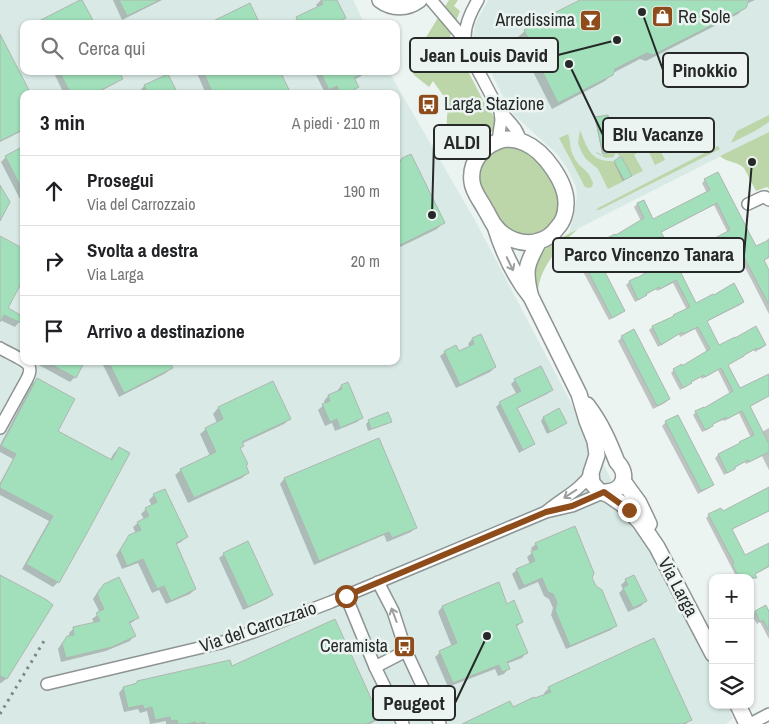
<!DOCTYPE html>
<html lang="it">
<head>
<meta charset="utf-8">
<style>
  body { margin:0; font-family:"Archivo Narrow",sans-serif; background:#f2f2f2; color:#202124 }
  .controls { position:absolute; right:15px; bottom:15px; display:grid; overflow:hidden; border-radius:10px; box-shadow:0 1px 4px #0004 }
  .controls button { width:45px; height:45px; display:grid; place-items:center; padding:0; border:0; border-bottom:1px solid #e0e0e0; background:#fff; color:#202124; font:25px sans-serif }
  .stop { position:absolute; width:15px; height:15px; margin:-11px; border:4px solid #8e4c1a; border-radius:50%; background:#fff }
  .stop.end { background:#8e4c1a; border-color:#fff; box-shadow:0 1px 5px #0008 }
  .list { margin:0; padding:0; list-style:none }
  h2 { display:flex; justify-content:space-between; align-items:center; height:65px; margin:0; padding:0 20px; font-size:21px }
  h2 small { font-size:16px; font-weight:400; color:#757577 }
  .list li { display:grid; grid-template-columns:32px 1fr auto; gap:15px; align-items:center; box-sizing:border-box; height:70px; padding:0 20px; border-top:1px solid #e0e0e0 }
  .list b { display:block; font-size:19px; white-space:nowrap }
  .list p { margin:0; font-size:16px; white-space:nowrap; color:#757577 }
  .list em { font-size:16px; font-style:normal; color:#757577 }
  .icon { flex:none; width:28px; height:28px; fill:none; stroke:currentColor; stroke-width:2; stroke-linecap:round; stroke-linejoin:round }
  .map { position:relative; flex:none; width:769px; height:724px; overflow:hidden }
  .search { position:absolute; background:#fff; box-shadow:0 1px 4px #0004; left:20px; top:20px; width:380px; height:55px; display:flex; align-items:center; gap:12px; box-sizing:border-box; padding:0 18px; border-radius:10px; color:#757577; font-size:19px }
  .panel { position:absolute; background:#fff; box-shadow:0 1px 4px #0004; left:20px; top:90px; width:380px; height:275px; border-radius:10px }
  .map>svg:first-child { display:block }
</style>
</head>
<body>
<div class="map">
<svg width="769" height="724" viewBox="0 0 769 724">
  <rect width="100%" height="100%" fill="#ecf4f2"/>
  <g fill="#d9eae6" fill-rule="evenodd">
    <path d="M0,0H353L365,24H24V71H389L397,86L476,222L610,477L713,653V705H740L730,712L733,718L726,724H0ZM24,94H396V361H24Z"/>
    <path d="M488,0H769V132L569,233L574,214L577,195L576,187L567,168L557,154L515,116L509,108L473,38L475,24Z"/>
  </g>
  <g fill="#bcd5a9">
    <path d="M449,0H458L454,6L460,11L450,36L455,43L456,48L486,106L490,109L496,122C494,133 488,135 479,141C467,148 452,141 448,128C445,120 449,112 447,104C446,98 437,87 433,81L429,87L414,75L409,65Z"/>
    <path d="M769,115V122L755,131L731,143L737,131Z"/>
    <path d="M580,130C587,147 590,162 613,161L624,181L608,189L598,169L586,159L582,153L578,143Z"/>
    <path d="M769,132V189L767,187L756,191L744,168C737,161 727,163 720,156Z"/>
    <path d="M568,134C571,141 569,149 574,157C577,164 582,167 587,172C590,175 591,179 593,183L592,187L588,188L585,187L559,138Z"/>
    <path d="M660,139L662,141L657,144L665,160L655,165L645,144Z"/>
    <path d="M718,146L720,149L599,210H596L598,208Z"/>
    <path d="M505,148C510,147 516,147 520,149C536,156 559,186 558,204C558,212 555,219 549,225C539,236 519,238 507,228C501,222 497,213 492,205C489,199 483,192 481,185C475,166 488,153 505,148Z"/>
    <path d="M629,149C633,148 635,150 637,153L634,155L643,171L632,176L621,155L619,156L618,154L616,153L614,155V157L606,158L596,153L597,152L602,155Z"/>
    <path d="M578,229C560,244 539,268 538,292C535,286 532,269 534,262C539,250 567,234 578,229Z"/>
  </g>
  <g fill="#0003" fill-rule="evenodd">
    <path d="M113,0H162L122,20Z"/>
    <path d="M321,0H336L344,18L341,21L342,24H293L297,18L318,8L316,5Z"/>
    <path d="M581,0H755L746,4L745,7L738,14L646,61L640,59L613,73L605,81L552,109L526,58L528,56L518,37L525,31Z"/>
    <path d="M0,43L24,94V130L0,142Z"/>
    <path d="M53,71H118L121,78L116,83L95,94H64Z"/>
    <path d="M196,71H279L290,94H206Z"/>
    <path d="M314,71H366L361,76L354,80L358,87L349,94H335L333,90L325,93Z"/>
    <path d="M167,75L176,94H141L140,91L144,86Z"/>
    <path d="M596,118L614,151L613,152L602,154L595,119Z"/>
    <path d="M24,148V207L1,162L6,157Z"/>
    <path d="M621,158L629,177L623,181L614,163Z"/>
    <path d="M403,159L443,223L437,229L396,249V166Z"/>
    <path d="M705,180L756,248L768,242L767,240L769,238V258L763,261L769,273V314L734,246L680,274L696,304L743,302L740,305L706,322L719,347L765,345L762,348L755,352L754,350L727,365L739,389L769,374V396L750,407L762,432L769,428V470L762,456L746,464L745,462L734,468L731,471L724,475L715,458L718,455L751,438L739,413L724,421L723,420L711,425L709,429L702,432L693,415L696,412L704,410L730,394L718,370L702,379L701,377L689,383L687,386L680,390L671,373L674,370L682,367L707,352L695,329L680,337L679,334L658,347L649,330L652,327L672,318L687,310L673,283L657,291L656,289L645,295L642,298L635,302L626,285L629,282L636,278L637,279L662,265L650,241L635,248L634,246L613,259L604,242L608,239L614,236L615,237L641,221L634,207L637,204L643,202L653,220L707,193L702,183ZM714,205L728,233L675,261L660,233Z"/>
    <path d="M0,237L6,309L22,318L15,327L0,320Z"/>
    <path d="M577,249L624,311L620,314L609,320L573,253Z"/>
    <path d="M622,337L669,399L665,403L653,409L618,341Z"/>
    <path d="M472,339L495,367L490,372L456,388L440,356L445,352L458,353L470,347L468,344Z"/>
    <path d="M39,361H82L75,377L70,382L37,364Z"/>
    <path d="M101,361H167L171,368L166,373L119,397Z"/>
    <path d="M37,379L57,431L110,460L114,453L119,448L58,582L53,587L22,569L49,521L0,495V483L13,459L0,452V445L32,384Z"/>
    <path d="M515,380L551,390L547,394L516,409L533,443L529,447L519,453L496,407L500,403L517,395L511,384Z"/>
    <path d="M273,382L290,419L284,424L241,444L242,446L239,450L248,473L242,478L188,503L175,475L181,470L210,456L200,434L206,429L217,423L213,414L218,408Z"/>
    <path d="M341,386L362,417L357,422L335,431L332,423L325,426L318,410L325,404L324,401L328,396L337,393V391Z"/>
    <path d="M558,410L565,423L562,426L547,434L541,421L543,418Z"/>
    <path d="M369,421H390L387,424L368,431L366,424Z"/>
    <path d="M666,422L713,484L709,488L698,494L662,426Z"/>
    <path d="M284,479L415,528L411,532L387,542L384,535L314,565L280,484Z"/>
    <path d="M769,489V511L731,530L745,557L769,544V567L754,575L755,576L750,580V578H737L706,518L709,515L722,513Z"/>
    <path d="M154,495L186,537L181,542L175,545L195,589L190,594L166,604L159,590L152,593L138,563L122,569L116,555L125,542L130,536L136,534L133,527L138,523L144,519L141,514L146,509L152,506L149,500Z"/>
    <path d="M536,544L591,578L615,626L611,630L566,649L551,615L553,608L549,599L544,596L538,582L519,590L512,574L517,570L530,564L527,557L533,552L531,548Z"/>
    <path d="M224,554L272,595L267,599L243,610L219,558Z"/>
    <path d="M0,577L51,605L6,679L1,683H0Z"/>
    <path d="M626,580L645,601L641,606L628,612L619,593L623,589L621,585Z"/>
    <path d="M498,584L506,605L522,622L516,627L526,653L522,658L506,664L508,669L504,674L498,676L495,669L448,687L435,657L440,652L452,647L438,612L442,607Z"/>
    <path d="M104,585L137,617L133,622L128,624L134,636L130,641L106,651L61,662L58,649L62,643L67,638L70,637L69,633L73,629L95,624L92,619L100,613L93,599L99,590Z"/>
    <path d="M765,607L767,610L769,609V639L760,622L757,624L752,615L755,612Z"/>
    <path d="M231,668L378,718L374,722L370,724H166V721L150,724L147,711L140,713L138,709L124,712L119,693L123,688Z"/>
    <path d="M549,688L691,719L686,724H466L513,709L545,696L544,693Z"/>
  </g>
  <g fill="#a1e0ba" stroke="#b0b6b2" fill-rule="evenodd">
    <path d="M80,0H82L95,24H33Z"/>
    <path d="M119,0H160L127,16Z"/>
    <path d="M321,0H337L346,18L334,24H299L296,17L323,4Z"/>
    <path d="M580,0H749L746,8L653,55L647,53L615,69L613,75L558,103L532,51L534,50L524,30L540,21V20Z"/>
    <path d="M250,3L258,20L251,24H207Z"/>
    <path d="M0,34L31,94H24V129L0,141Z"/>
    <path d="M59,71H119L123,79L93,94H71Z"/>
    <path d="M203,71H280L291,94H213Z"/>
    <path d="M320,71H368L354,78L359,87L346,94H341L337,86L329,90Z"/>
    <path d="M168,74L178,94H148L144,85Z"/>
    <path d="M608,115L616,151L603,154L595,117Z"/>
    <path d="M24,146V193L5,156Z"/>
    <path d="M411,154L445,223L396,247V168L402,158Z"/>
    <path d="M621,156L632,176L624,180L614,161Z"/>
    <path d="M718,172L756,246L769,240V257L764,260L769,270V305L737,244L681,273L696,303L713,294L714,295L734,283L744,302L707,321L719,345L735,337V338L756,326L766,345L758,349L757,348L744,355V356L728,365L740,388L769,374V396L750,406L769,444V452L749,462L748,460L735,467V469L727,473L718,454L740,443L739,442L754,435L742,411L727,419L726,417L713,424V426L705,430L695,411L704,407V408L733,391L721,368L705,377L704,375L691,382L692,383L683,388L673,369L682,364V366L710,349L698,327L683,334L682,332L661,345L652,326L674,316L673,315L690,307L676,280L660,289L659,287L646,294L647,295L638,300L629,281L637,277V278L665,261L653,238L639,246L638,244L624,251L625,253L617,257L607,238L615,234L616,235L644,218L637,203L644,200L653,219L710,190L704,179ZM717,203L730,230L676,259L661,232Z"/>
    <path d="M0,185L10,202L0,221Z"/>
    <path d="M0,236L24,249V278L8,308L24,317L21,323L4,315L0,322Z"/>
    <path d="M589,241L625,311L612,318L576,248Z"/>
    <path d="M634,329L670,399L657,406L621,336Z"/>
    <path d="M481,334L496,367L460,385L444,351L456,345L459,351L474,344L472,338Z"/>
    <path d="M45,361H85L76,378Z"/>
    <path d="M108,361H169L173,368L124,393Z"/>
    <path d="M541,366L553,390L517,408L535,444L523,450L499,402L521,391L514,379Z"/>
    <path d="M37,378L75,399L58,431L112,460L119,447L130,453L87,533L59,583L26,564L53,516L0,488V485L16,454L1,446Z"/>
    <path d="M273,381L291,419L242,442L244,446L240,448L248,464L246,465L249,473L194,498L180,469L216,452L205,428L223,419L218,407Z"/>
    <path d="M348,382L363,418L340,428L337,419L330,422L322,404L330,401L328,395L342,389L341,385Z"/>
    <path d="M559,408L567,423L550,432L543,417Z"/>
    <path d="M388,412L392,422L371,429L368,420Z"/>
    <path d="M678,415L714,485L701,491L665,421Z"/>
    <path d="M379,438L417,528L392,538L389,532L319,561L284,478Z"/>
    <path d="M769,487V511L732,529L745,555L769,543V566L755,574L757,578H739L732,564L734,563L708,514L721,508L723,511Z"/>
    <path d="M165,489L188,537L176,543L196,589L171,601L164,586L157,589L143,559L127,566L120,550L129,535L141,530L137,522L149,516L145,508L157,502L153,494Z"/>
    <path d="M575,526L594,573L592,578L596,586L602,590L617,626L570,646L555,610L557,602L553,594L548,592L542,578L524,586L516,569L535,561L531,551L538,549L535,543Z"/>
    <path d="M248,541L273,595L248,607L223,553Z"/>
    <path d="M0,575L47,600L53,605L7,679L0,676Z"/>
    <path d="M634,575L647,601L633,608L623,588L628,585L625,579Z"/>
    <path d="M119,577L139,618L129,622L136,636L112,647L66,658L62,644L67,636L74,635L73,627L100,621L96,613L104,609L97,594L104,584Z"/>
    <path d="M499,582L507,604L514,600L523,622L516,625L528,653L507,662L510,669L502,672L499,665L453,683L439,651L457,643L442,606Z"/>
    <path d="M766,605L769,612V631L763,620L760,622L755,611Z"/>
    <path d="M335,619L380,718L366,724H205V722L196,724V722L186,724H178L177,720L171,721L170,717L155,720L152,707L144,709L143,705L128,708L123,687L137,683V681L230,660L232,666Z"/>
    <path d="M654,638L692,720L683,724H462L510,701L513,707L534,697L535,698L551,692L548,687Z"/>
  </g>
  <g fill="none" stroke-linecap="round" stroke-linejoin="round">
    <defs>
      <g id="street">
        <path d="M431,0L465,40"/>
        <path d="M478,0C457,35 464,45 482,78C488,89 494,102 501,112C509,122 518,128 520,141"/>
        <path d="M498,141L501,120L500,111"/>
        <path d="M748,204L763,197H765L769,200"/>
        <path d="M0,348C6,352 26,360 29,366C31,371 29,375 27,379L0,428"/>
        <path d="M547,511C562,498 581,490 591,473"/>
        <path d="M378,582L393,611L406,651L440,724"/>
        <path d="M346,596L375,667L403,724"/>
        <path d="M375,667L406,651"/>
        <path d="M47,684L220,643L256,631L331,602L546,512L572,506L605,492"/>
        <path d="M750,724L769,714"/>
      </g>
      <g id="secondary">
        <path d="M380,0C392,9 407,9 419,0"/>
        <path d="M506,139C513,139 519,140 525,143C544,151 567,183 566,204C566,212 563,222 557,228C553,234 546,239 539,241C523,246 505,239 495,226C491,221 489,215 485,209C481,201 473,192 472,182C469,160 486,143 506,139Z"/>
        <path d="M495,226C503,252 514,276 531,297L579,394L587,421L595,441L597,455L591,473L592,483L599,491L609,495L622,504L640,522L657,547L713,654"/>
        <path d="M530,294C524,268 527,264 539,241"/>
        <path d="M587,405C601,423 609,442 617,462C630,475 623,492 605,492"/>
        <path d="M623,481L639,503L649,524"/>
        <path d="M738,705L747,724"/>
      </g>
    </defs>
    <use href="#street" stroke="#8e9493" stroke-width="14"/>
    <use href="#secondary" stroke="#8e9493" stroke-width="18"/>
    <use href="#street" stroke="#fff" stroke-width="11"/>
    <use href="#secondary" stroke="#fff" stroke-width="15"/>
    <path stroke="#7e8482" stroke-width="3" stroke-dasharray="2.5 5" stroke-linecap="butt" d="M0,714L44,641"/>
  </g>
  <defs><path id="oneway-shaft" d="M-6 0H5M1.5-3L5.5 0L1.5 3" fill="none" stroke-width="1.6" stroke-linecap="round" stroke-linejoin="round" transform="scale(1.25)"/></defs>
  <g stroke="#9d9f9e">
    <use href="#oneway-shaft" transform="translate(510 264) rotate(64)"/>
    <use href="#oneway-shaft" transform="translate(570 494) rotate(147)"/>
    <use href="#oneway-shaft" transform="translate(394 615) rotate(-111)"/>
  </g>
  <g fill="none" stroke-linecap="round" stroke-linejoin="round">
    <path stroke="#8e4c1a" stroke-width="6" d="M346,596L546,512L572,506L604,492L629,510"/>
  </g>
  <defs>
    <symbol id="shop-square" viewBox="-11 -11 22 22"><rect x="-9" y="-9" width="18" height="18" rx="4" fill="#8e4c1a" stroke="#ecf4f2"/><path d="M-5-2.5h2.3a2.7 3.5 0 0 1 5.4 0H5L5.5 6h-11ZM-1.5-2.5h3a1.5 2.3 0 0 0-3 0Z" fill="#fff"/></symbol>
    <symbol id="bar-square" viewBox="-11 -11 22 22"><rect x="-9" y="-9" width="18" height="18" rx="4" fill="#8e4c1a" stroke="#ecf4f2"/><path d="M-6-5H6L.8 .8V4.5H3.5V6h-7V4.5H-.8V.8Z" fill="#fff"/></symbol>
    <symbol id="bus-square" viewBox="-11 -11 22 22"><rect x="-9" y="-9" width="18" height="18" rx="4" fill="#8e4c1a" stroke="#ecf4f2"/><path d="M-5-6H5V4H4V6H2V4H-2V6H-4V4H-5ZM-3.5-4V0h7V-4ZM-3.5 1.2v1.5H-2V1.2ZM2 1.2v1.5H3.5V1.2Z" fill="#fff"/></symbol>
  </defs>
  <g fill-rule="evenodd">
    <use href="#shop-square" x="650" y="4" width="25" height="25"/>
    <use href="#bar-square" x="578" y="8" width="25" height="25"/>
    <use href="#bus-square" x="416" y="92" width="25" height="25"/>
    <use href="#bus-square" x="392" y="634" width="25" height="25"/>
  </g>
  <g text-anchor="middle" stroke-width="5" stroke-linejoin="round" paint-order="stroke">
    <g font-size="18" fill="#262928" stroke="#ecf4f2" text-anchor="start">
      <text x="678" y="23">Re Sole</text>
      <text x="575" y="26" text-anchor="end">Arredissima</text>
      <text x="444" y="110">Larga Stazione</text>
      <text x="388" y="652" text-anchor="end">Ceramista</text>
    </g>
    <g font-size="18" fill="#262928" stroke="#ecf4f2">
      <text transform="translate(678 587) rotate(62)" y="6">Via Larga</text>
      <text transform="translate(258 627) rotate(-19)" y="6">Via del Carrozzaio</text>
    </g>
  </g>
  <path fill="none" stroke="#262928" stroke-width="2" d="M617 40L558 55M642 12L663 70M569 64L603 135M432 215L434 142M752 162L744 255M487 636L455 703"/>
  <g fill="#262928" stroke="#ecf4f2" stroke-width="2">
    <circle cx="617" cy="40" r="5"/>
    <circle cx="642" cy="12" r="5"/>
    <circle cx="569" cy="64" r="5"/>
    <circle cx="432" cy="215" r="5"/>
    <circle cx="752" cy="162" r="5"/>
    <circle cx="487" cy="636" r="5"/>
  </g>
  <g fill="#ecf4f2" stroke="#262928" stroke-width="2">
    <rect x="410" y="38" width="148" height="34" rx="5"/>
    <rect x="663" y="53" width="85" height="34" rx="5"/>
    <rect x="603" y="118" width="111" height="34" rx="5"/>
    <rect x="434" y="125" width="56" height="34" rx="5"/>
    <rect x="553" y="238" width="191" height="34" rx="5"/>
    <rect x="373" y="686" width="82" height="34" rx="5"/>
  </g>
  <g font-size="19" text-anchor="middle" font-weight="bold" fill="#262928">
    <text x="484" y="62">Jean Louis David</text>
    <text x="705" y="77">Pinokkio</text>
    <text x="658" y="141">Blu Vacanze</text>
    <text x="462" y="149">ALDI</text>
    <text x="649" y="261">Parco Vincenzo Tanara</text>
    <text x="414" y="710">Peugeot</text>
  </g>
</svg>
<div class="controls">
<button>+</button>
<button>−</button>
<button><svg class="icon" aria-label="layers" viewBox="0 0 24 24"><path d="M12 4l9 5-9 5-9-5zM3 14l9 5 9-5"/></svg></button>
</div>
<div class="stop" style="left:346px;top:596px"></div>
<div class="stop end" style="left:629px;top:510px"></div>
<div class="search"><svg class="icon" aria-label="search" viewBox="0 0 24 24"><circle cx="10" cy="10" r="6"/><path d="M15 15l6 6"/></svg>Cerca qui</div>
<section class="panel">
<h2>3 min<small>A piedi · 210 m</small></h2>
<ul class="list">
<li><svg class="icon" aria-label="ahead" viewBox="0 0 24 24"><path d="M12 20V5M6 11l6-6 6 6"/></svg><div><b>Prosegui</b><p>Via del Carrozzaio</p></div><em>190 m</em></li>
<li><svg class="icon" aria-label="right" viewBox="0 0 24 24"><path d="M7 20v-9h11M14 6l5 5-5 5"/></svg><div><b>Svolta a destra</b><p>Via Larga</p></div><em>20 m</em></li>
<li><svg class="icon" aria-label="arrive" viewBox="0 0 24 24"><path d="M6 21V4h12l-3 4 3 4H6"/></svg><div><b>Arrivo a destinazione</b></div></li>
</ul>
</section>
</div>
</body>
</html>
